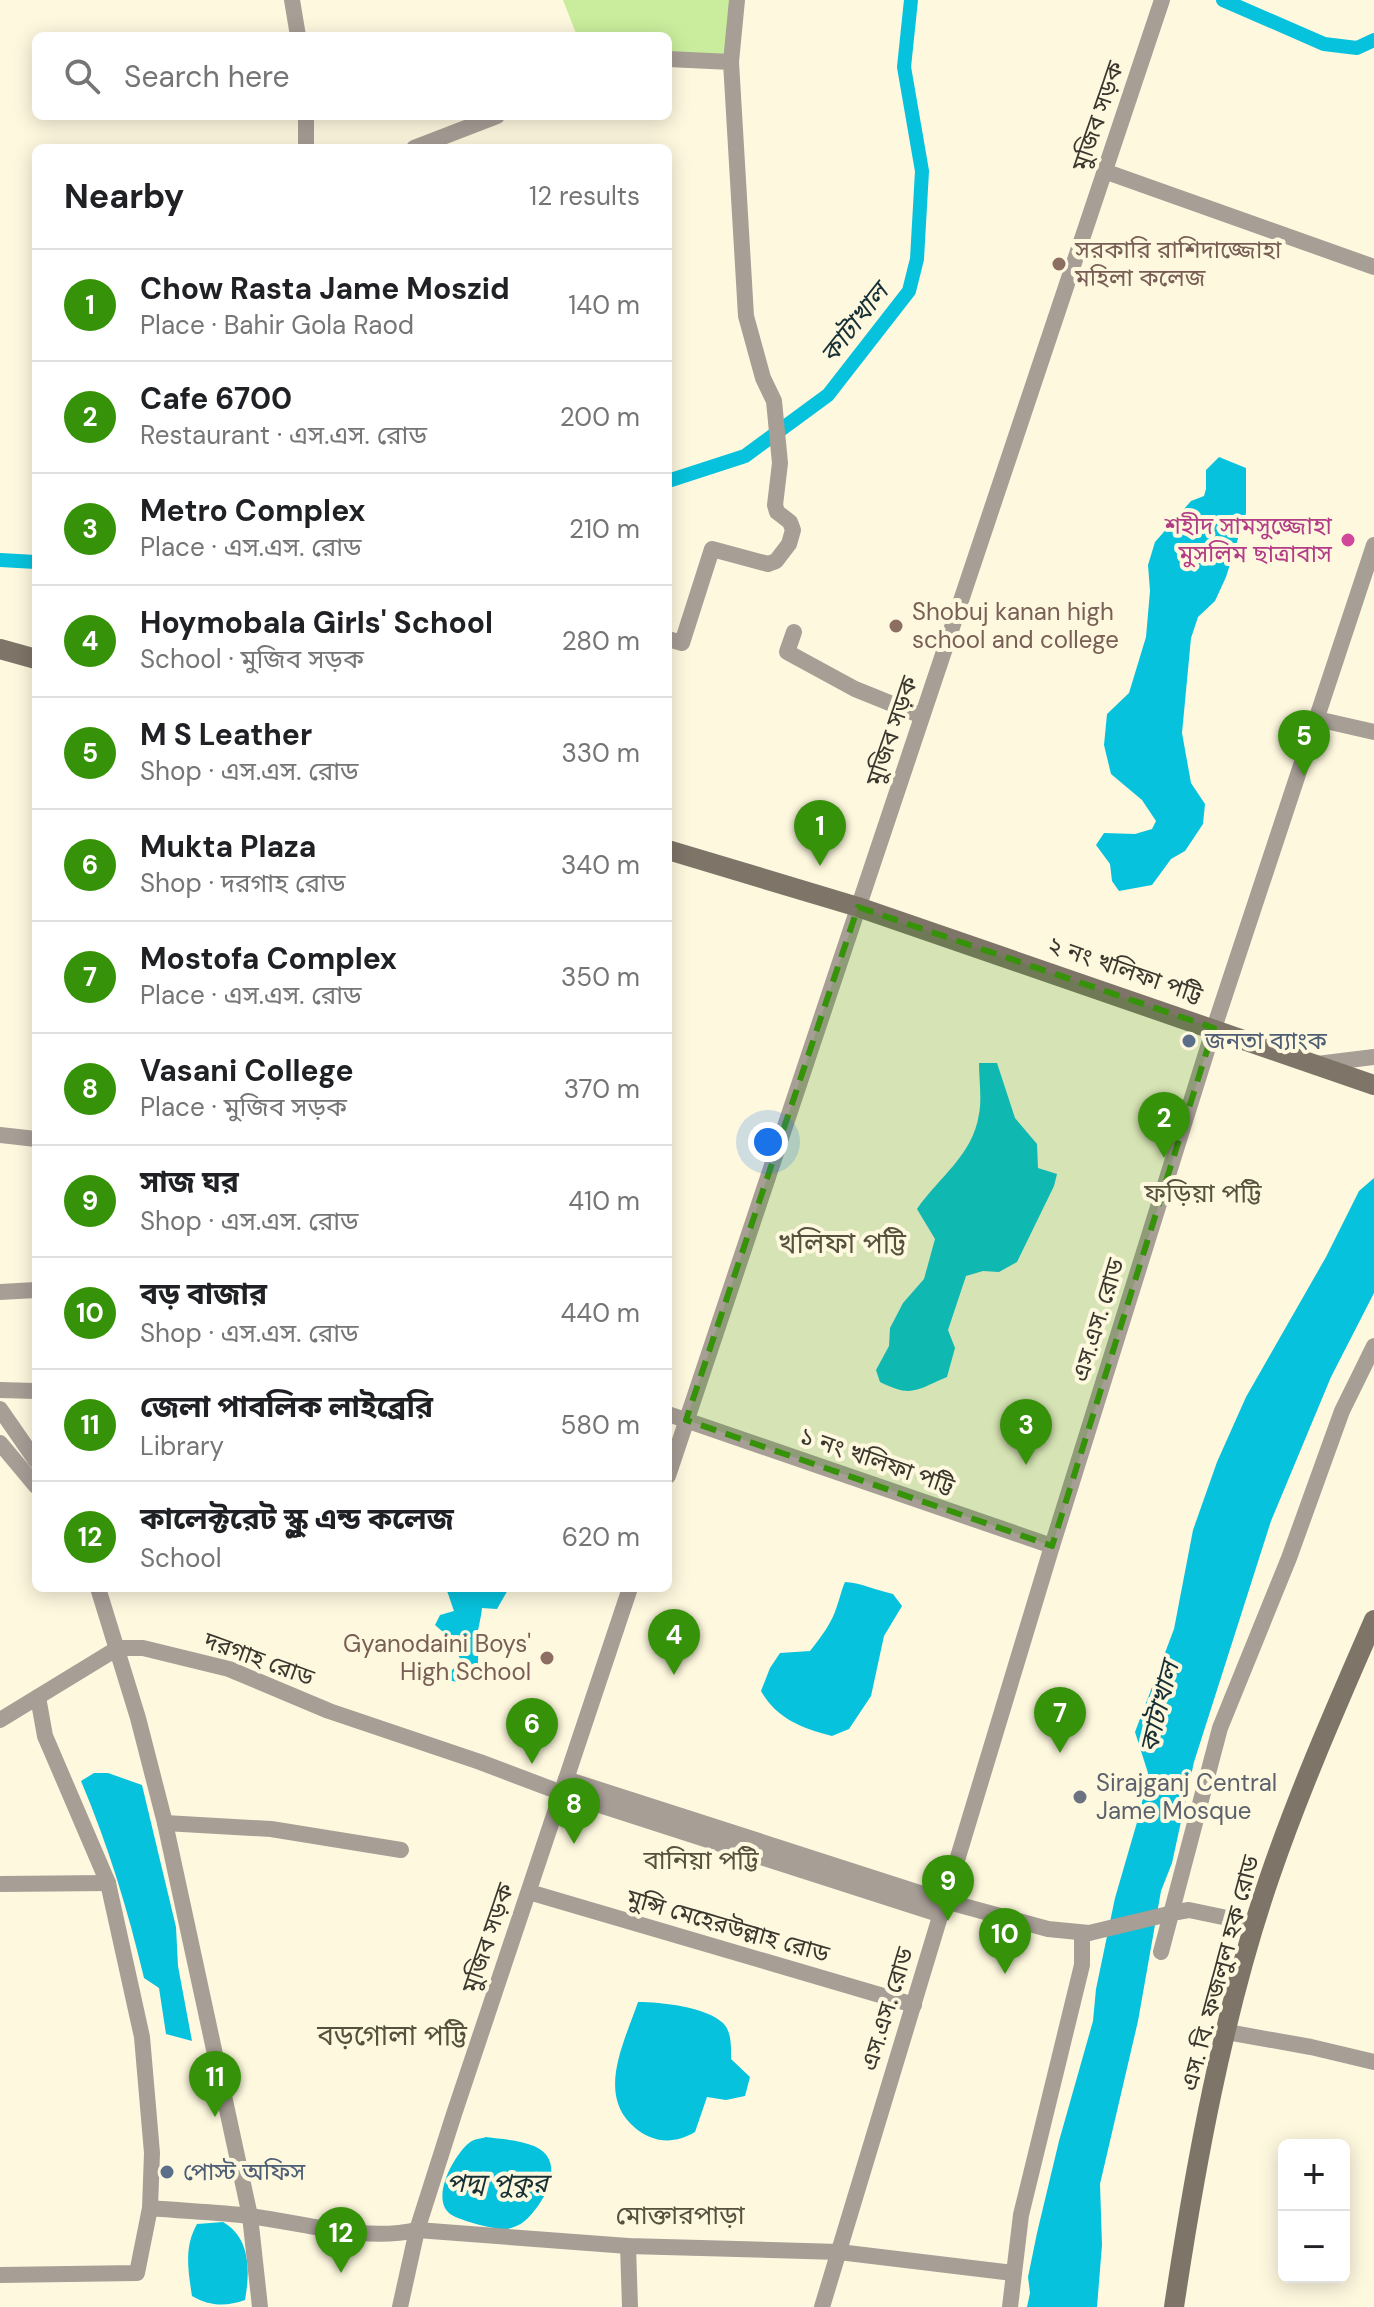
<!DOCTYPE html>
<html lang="en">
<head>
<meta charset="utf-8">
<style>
  body { margin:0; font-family:"DM Sans","Noto Sans Bengali",sans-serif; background:#f2f2f2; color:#202124 }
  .controls { position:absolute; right:24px; bottom:24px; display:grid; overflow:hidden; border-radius:12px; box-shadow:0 4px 20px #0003 }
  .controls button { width:72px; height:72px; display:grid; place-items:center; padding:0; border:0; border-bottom:2px solid #e0e0e0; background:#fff; color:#202124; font:40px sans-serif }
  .you { position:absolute; left:768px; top:1142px; width:28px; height:28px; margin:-20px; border:6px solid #fff; border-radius:50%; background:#1a73e8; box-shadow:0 0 0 12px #1a73e833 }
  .badge { display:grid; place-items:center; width:52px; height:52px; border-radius:50%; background:#369208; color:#fff; font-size:26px; font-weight:700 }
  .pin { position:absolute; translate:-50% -66px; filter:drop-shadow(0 2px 4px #0008) }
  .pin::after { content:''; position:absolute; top:42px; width:28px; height:24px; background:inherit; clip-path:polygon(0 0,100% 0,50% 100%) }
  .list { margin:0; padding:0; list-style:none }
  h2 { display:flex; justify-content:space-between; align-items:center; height:104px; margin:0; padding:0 32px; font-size:34px }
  h2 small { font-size:26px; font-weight:400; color:#757577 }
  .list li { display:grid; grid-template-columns:52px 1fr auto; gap:24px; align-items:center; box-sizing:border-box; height:112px; padding:0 32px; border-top:2px solid #e0e0e0 }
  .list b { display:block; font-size:30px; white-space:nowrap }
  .list p { margin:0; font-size:26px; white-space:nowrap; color:#757577 }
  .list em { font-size:26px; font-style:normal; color:#757577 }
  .icon { flex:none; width:44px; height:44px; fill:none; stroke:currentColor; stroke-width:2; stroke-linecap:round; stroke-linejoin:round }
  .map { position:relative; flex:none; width:1374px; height:2307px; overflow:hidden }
  .search { position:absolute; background:#fff; box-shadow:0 4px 20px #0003; left:32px; top:32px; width:640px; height:88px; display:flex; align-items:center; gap:20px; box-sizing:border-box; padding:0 28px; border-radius:12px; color:#757577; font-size:30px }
  .panel { position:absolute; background:#fff; box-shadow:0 4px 20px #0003; left:32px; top:144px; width:640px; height:1448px; border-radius:12px }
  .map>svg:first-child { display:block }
</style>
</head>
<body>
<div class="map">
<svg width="1374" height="2307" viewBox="0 0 1374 2307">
  <rect width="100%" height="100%" fill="#fef8df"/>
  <path fill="#c9ed9c" d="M563,0H733L731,62L668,61V36H577Z"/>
  <g fill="#07c2dc">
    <path d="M1219,457L1246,468V513L1226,577L1215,601L1198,617L1191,638L1182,733L1191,783L1205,804L1203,824L1185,851L1171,859L1152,885L1119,891L1112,881L1110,864L1096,845L1104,833L1135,834L1152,829L1156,821L1142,800L1111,774L1104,745L1107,714L1129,693L1146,637L1150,591L1148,565L1155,542L1191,501L1204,496L1206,489V470Z"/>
    <path d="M979,1063H997L1015,1118L1037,1144L1038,1168L1057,1174L1054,1186L1017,1262L999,1272L983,1271L966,1276L948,1330L955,1348L947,1377C916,1390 912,1398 880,1382L876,1370L889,1346L890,1328L903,1303L924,1279L935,1239L917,1209C939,1177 973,1155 979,1114C982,1099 979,1080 979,1063Z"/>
    <path d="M1374,1178V1293L1331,1377L1271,1521L1194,1762L1172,1863L1161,1891L1138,2021L1100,2184L1102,2245L1097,2307H1027L1030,2293L1028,2277L1037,2233L1059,2141L1093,2021L1096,1989L1115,1898L1140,1812L1148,1773L1135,1732L1174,1629L1193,1530L1217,1462L1246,1397L1326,1257L1359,1191Z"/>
    <path d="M845,1582C859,1582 878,1591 893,1594L902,1606L884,1636L871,1696L849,1729L832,1736C802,1728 777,1719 761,1691L770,1668L780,1653L810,1651C821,1637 832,1623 837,1606C840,1598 841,1591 845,1582Z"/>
    <path d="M446,1588H509L497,1609L482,1608C481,1619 477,1631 477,1641C478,1659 482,1671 466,1683L445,1680L460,1659L451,1639L435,1625L440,1615L454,1611Z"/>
    <path d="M94,1773H108L142,1785L176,1927L178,1966L192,2041L166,2034L159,1988L144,1978C128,1910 108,1845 81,1781Z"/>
    <path d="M638,2002C661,2002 706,2007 723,2023C732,2032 731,2047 731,2059L750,2077L745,2096L726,2100L707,2097L695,2132C678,2142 660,2144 642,2133C593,2101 623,2046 638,2002Z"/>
    <path d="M486,2137C501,2139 520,2140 534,2146C567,2160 546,2200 528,2218C522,2224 516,2227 507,2229C499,2231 456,2220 449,2213C431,2197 454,2155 469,2143C473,2139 480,2139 486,2137Z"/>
    <path d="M223,2222C251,2238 250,2272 245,2300C226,2307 209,2306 192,2296C188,2270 184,2247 197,2224Z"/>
  </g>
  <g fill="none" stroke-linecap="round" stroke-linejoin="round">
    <g stroke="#07c2dc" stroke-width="14">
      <path d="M1223,0L1324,44L1357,48L1374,40"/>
      <path d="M668,481L745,456L828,395L909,291L917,259L922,171L904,67L911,0"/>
      <path d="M0,560L36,562"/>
    </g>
    <g stroke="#a79e96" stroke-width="16">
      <path d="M292,0L298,36"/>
      <path d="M668,59L731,62L746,316L763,378L774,401L780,463L775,505L777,512L790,522L793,530L789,544L776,561L768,564L712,549L682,643L668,639"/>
      <path d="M731,62L737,0"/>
      <path d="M306,116V148"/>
      <path d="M414,148L497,116"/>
      <path d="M1104,171L1374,267"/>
      <path d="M794,632L787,652L855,689L922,716"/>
      <path d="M1317,719L1374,732"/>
      <path d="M1317,1064L1374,1057"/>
      <path d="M0,1135L36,1139"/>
      <path d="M0,1292L36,1290"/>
      <path d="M0,1390L36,1391"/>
      <path d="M0,1409L36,1461"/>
      <path d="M668,1414L1052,1546"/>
      <path d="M0,1443L36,1486"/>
      <path d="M668,1476L1162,0"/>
      <path d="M98,1588L138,1718L165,1823L250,2216L260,2307"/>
      <path d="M0,1720L118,1648H143L229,1669L329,1711L480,1762L562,1793L941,1915"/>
      <path d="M566,1779L945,1901L1048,1929L1089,1933"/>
      <path d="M165,1823L271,1829L401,1850"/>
      <path d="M0,1884L108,1883"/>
      <path d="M529,1892L914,2005"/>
      <path d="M1177,1912L1189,1910L1256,1924"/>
      <path d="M1161,1952L1220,1728L1289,1558L1342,1411L1374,1346"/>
      <path d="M1227,2032L1311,2047L1374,2062"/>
      <path d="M150,2208C183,2211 217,2212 250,2216C304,2223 364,2242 417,2230L628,2246L839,2252L1013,2273"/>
      <path d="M628,2246L630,2307"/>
      <path d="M0,2275L137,2273L150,2208L152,2153L142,2037L108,1883L45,1736L38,1697"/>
      <path d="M400,2307L417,2230L454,2114L630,1588"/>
      <path d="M822,2307L1052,1546L1214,1028L1374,545"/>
      <path d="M1010,2307L1021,2215L1082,1965V1933"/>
    </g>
    <g stroke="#7f7468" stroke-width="20">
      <path d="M0,649L36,659"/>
      <path d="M668,850L858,907L1374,1085"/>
      <path d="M1174,2307C1195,2167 1223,2013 1269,1879C1299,1791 1337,1705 1374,1620"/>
    </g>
    <path stroke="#a79e96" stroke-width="16" d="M1089,1933L1177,1912"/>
  </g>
  <path fill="#369208" fill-opacity="0.2" stroke="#369208" stroke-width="6" stroke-dasharray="16 10" stroke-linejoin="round" d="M858,907L1214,1028L1052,1546L686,1420Z"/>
  <g fill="#8d6e63" stroke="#fef8df" stroke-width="3">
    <circle cx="1059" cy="264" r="8"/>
    <circle cx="896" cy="626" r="8"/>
    <circle cx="547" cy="1658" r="8"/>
  </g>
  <circle fill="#d1479c" stroke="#fef8df" stroke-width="3" cx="1348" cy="540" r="8"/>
  <g fill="#5c6f8a" stroke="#fef8df" stroke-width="3">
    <circle cx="1189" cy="1041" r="8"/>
    <circle cx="167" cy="2172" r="8"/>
  </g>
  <circle fill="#6b7280" stroke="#fef8df" stroke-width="3" cx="1080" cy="1797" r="8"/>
  <g text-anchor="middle" stroke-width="8" stroke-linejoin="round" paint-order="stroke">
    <g font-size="24" fill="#39372e" stroke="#fef8df">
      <text transform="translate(1098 116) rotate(-71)" y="8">মুজিব সড়ক</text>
      <text transform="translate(892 731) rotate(-71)" y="8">মুজিব সড়ক</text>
      <text transform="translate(1125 970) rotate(19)" y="8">২ নং খলিফা পট্টি</text>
      <text transform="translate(1098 1320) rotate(-73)" y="8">এস.এস. রোড</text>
      <text transform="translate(877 1461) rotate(19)" y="8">১ নং খলিফা পট্টি</text>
      <text transform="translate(259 1659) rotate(20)" y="8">দরগাহ রোড</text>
      <text transform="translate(728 1926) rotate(16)" y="8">মুন্সি মেহেরউল্লাহ রোড</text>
      <text transform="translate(488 1938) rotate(-71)" y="8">মুজিব সড়ক</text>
      <text transform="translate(1220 1973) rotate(-75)" y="8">এস. বি. ফজলুল হক রোড</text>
      <text transform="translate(887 2009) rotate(-73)" y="8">এস.এস. রোড</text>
    </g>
    <g font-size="24" fill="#785e54" stroke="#fef8df" text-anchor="start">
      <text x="1075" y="258">সরকারি রাশিদাজ্জোহা<tspan x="1075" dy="28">মহিলা কলেজ</tspan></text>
      <text x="912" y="620">Shobuj kanan high<tspan x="912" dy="28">school and college</tspan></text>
      <text x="531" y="1652" text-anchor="end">Gyanodaini Boys'<tspan x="531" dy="28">High School</tspan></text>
    </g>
    <g font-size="24" fill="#b23c85" stroke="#fef8df" text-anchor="end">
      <text x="1332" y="534">শহীদ সামসুজ্জোহা<tspan x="1332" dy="28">মুসলিম ছাত্রাবাস</tspan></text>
    </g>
    <g font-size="24" fill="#4e5e75" stroke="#fef8df" text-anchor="start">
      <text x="1205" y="1049">জনতা ব্যাংক</text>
      <text x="183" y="2180">পোস্ট অফিস</text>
    </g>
    <g font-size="24" fill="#5b616d" stroke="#fef8df" text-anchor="start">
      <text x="1096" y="1791">Sirajganj Central<tspan x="1096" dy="28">Jame Mosque</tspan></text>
    </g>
    <g font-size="26" font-style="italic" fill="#173035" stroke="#fef8df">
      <text transform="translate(854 323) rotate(-52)" y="9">কাটাখাল</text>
      <text transform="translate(1159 1707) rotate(-76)" y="9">কাটাখাল</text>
      <text x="497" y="2192">পদ্ম পুকুর</text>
    </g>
    <g font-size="26" fill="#55513c" stroke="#fef8df">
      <text x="1203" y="1202">ফড়িয়া পট্টি</text>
      <text x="701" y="1869">বানিয়া পট্টি</text>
      <text x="680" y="2224">মোক্তারপাড়া</text>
    </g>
    <g font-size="28" fill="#55513c" stroke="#fef8df">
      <text x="842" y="1253">খলিফা পট্টি</text>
      <text x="392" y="2045">বড়গোলা পট্টি</text>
    </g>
  </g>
</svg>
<div class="controls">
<button>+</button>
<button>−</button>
</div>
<div class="you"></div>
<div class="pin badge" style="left:820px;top:866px">1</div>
<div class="pin badge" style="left:1164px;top:1158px">2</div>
<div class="pin badge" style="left:1026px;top:1465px">3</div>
<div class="pin badge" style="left:674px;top:1675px">4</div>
<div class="pin badge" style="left:1304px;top:776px">5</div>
<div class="pin badge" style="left:532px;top:1764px">6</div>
<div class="pin badge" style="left:1060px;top:1753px">7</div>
<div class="pin badge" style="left:574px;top:1844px">8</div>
<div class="pin badge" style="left:948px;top:1921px">9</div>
<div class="pin badge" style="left:1005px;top:1974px">10</div>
<div class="pin badge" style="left:215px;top:2117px">11</div>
<div class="pin badge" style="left:341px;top:2273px">12</div>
<div class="search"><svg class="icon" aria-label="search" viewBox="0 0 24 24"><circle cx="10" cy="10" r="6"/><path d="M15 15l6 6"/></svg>Search here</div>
<section class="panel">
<h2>Nearby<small>12 results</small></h2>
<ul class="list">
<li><span class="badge">1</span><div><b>Chow Rasta Jame Moszid</b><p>Place · Bahir Gola Raod</p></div><em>140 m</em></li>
<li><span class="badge">2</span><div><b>Cafe 6700</b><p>Restaurant · এস.এস. রোড</p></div><em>200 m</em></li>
<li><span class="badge">3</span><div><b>Metro Complex</b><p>Place · এস.এস. রোড</p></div><em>210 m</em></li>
<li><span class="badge">4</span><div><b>Hoymobala Girls' School</b><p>School · মুজিব সড়ক</p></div><em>280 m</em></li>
<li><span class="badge">5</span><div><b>M S Leather</b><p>Shop · এস.এস. রোড</p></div><em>330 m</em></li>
<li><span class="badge">6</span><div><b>Mukta Plaza</b><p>Shop · দরগাহ রোড</p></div><em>340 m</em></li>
<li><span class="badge">7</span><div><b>Mostofa Complex</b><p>Place · এস.এস. রোড</p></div><em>350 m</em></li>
<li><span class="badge">8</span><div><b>Vasani College</b><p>Place · মুজিব সড়ক</p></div><em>370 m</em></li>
<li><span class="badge">9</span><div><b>সাজ ঘর</b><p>Shop · এস.এস. রোড</p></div><em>410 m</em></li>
<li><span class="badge">10</span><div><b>বড় বাজার</b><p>Shop · এস.এস. রোড</p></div><em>440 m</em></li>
<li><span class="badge">11</span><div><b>জেলা পাবলিক লাইব্রেরি</b><p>Library</p></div><em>580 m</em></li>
<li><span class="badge">12</span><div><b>কালেক্টরেট স্কুল এন্ড কলেজ</b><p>School</p></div><em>620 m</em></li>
</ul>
</section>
</div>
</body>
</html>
